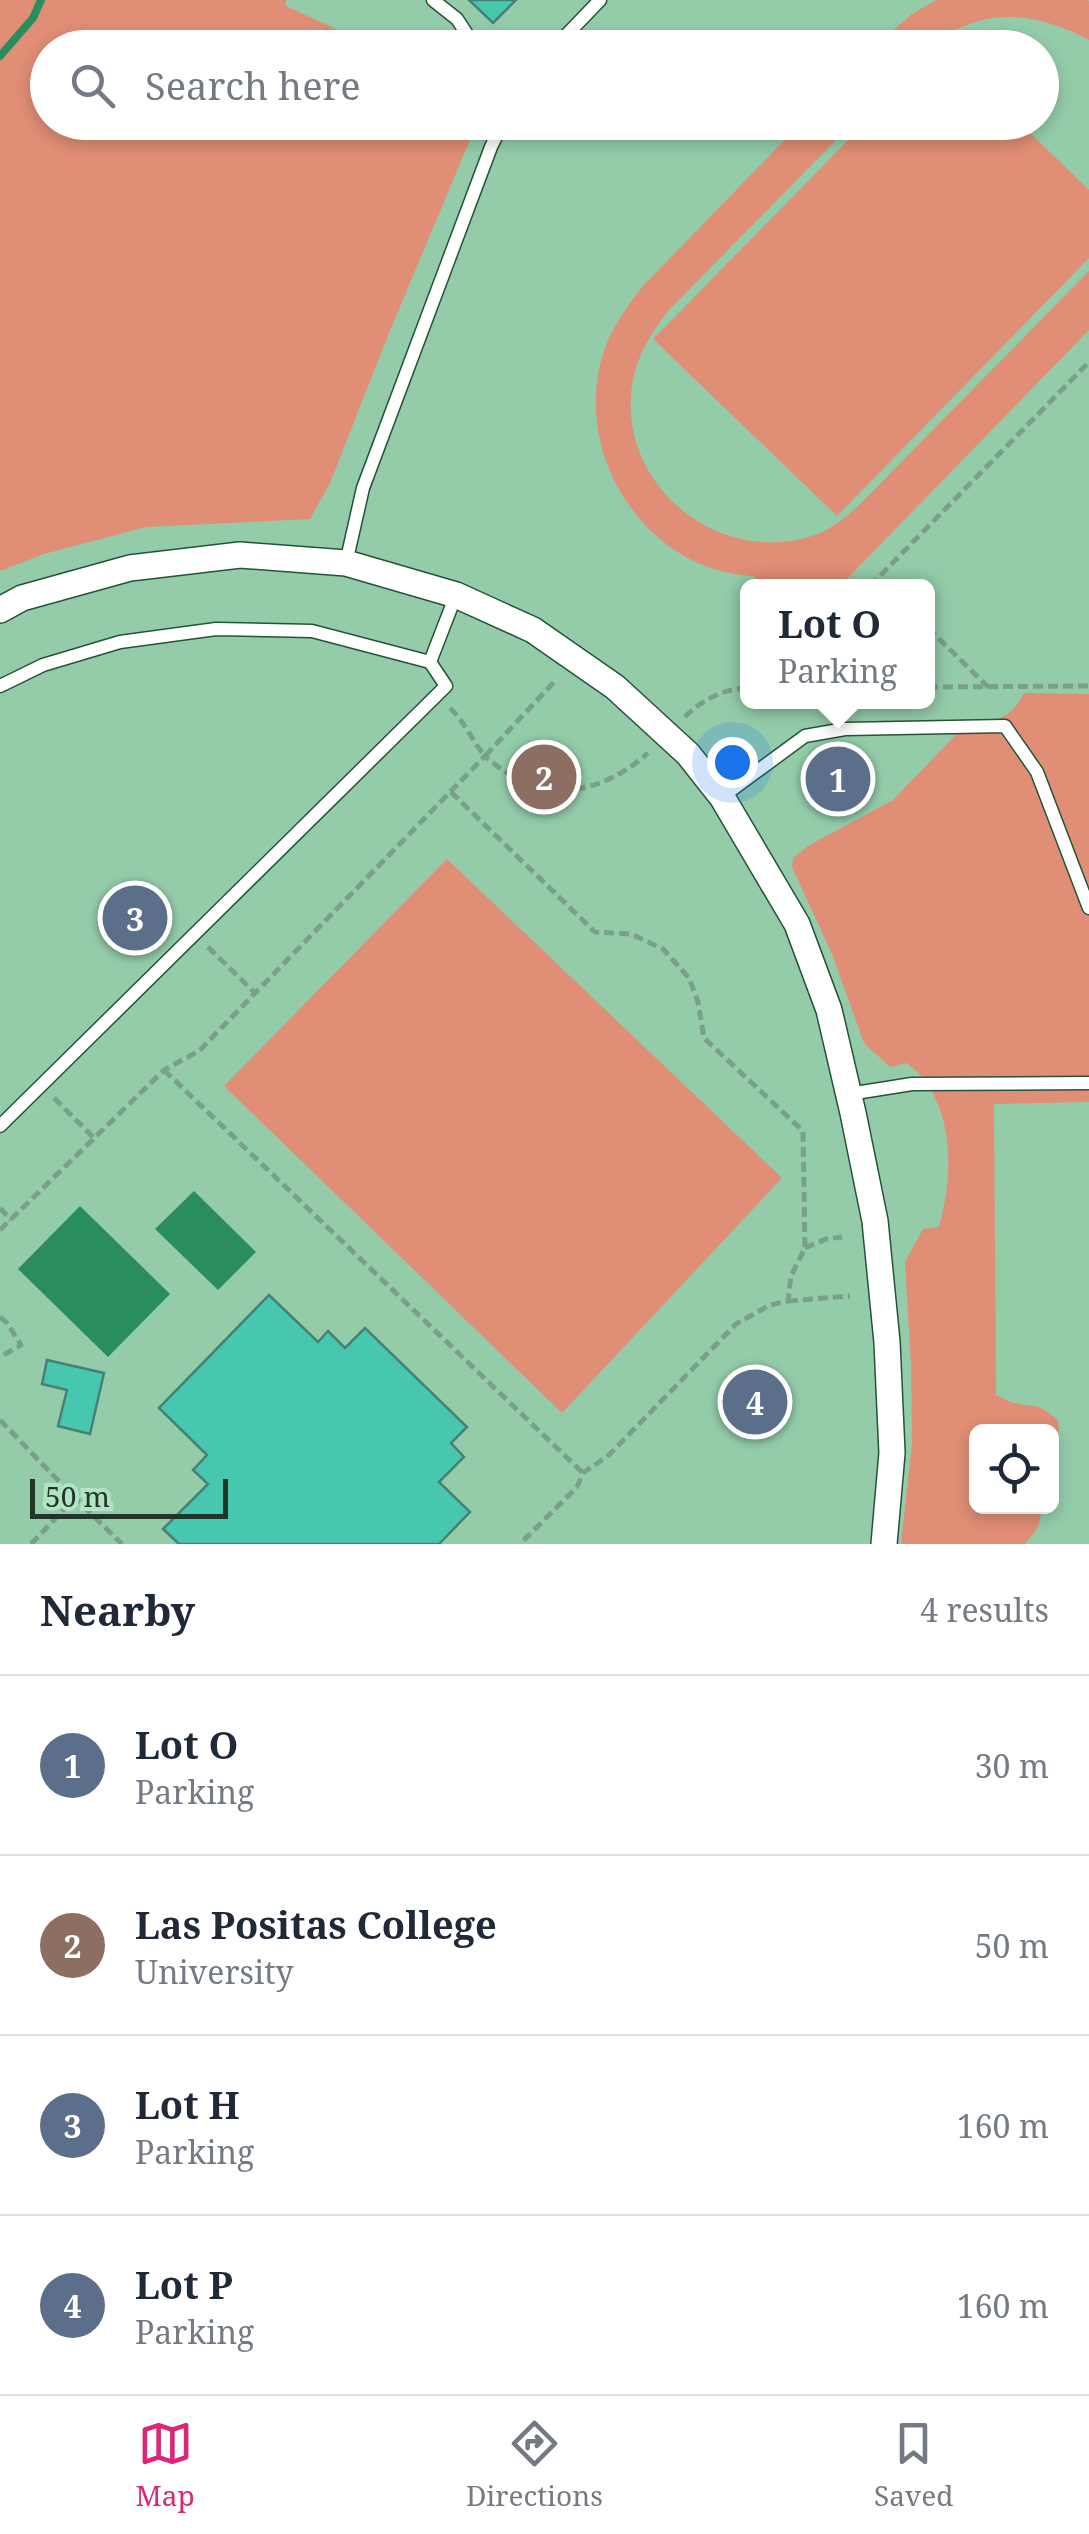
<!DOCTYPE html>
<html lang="en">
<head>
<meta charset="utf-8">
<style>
  body { margin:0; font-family:"Noto Serif",serif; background:#f2f2f3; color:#1f2937 }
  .controls { position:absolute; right:30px; bottom:30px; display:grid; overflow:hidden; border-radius:15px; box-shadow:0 5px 15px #0003 }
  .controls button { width:90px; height:90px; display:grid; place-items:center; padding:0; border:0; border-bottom:2px solid #e0e1e3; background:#fff; color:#1f2937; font:50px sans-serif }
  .scale { position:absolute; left:30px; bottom:25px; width:198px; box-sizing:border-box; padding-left:10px; border:5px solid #213529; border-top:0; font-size:28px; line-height:35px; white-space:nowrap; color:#213529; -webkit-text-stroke:8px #b1e3c4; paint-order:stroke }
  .you { position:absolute; left:732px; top:762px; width:35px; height:35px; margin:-25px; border:8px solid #fff; border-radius:50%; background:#1a73e8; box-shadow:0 0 0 15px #1a73e833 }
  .badge { display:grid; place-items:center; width:65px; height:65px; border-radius:50%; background:#db2777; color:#fff; font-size:32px; font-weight:700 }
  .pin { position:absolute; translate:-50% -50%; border:5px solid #fff; box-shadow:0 2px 10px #0006 }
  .popup { position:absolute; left:740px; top:579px; width:195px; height:130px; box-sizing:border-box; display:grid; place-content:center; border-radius:15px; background:#fff; filter:drop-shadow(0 2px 8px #0005); font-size:32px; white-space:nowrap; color:#747a83 }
  .popup b { font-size:38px; color:#1f2937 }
  .popup::after { content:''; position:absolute; left:50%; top:100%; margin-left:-20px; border:20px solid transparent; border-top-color:#fff }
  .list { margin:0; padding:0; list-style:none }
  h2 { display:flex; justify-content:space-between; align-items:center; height:130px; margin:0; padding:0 40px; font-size:42px }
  h2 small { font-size:32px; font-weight:400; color:#747a83 }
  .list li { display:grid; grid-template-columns:65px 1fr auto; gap:30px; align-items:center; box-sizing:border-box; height:180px; padding:0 40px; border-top:2px solid #e0e1e3 }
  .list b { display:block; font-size:38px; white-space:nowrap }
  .list p { margin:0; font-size:32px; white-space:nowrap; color:#747a83 }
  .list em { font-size:32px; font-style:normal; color:#747a83 }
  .icon { flex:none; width:55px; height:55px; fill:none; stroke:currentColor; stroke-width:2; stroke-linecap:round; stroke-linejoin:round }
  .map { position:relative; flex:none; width:1089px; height:1544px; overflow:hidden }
  .search { position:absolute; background:#fff; box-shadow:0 5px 15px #0003; left:30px; right:30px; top:30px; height:110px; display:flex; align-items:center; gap:25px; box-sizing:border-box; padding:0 35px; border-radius:55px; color:#747a83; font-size:38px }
  .sheet { height:850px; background:#fff }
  nav { display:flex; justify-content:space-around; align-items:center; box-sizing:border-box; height:140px; border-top:2px solid #e0e1e3; background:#fff; font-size:28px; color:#747a83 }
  nav a { display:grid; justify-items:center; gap:5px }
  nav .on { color:#db2777 }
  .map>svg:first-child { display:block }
</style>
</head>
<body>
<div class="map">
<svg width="1089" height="1544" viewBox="0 0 1089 1544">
  <rect width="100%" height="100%" fill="#a4d5b7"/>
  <path fill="#94ccaa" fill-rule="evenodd" d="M54,0H1089V1544H0V105ZM48,48H1042V122H48ZM748,586H928V702H748ZM976,1432H1052V1506H976Z"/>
  <g fill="#e08e75">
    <path d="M0,0H286V6L375,47L48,48V122L477,123L389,333L330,483L310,519L146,527L44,554L0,571Z"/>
    <path d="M936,0H1087L1089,1V40C1047,17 1000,7 955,30C946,34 938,44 929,47C918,51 887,48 874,47L912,14Z"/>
    <path d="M801,123H853L668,311C652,332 638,354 633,380C613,484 722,572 820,533C837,525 850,514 863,501L1089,271V330L840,586H763L753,576C654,572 582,470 598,376C603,341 621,314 642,287Z"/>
    <path d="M865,123H1020L1089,190V258L837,516L653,339Z"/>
    <path d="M1024,693L1089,694V1102L994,1104L996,1395L1013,1403L1040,1407L1058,1420L1059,1430L1052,1464V1432H976V1506L1042,1507L1038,1528L1025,1544H901L912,1443L911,1365L905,1262L923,1229L939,1227C952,1180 955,1121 924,1079C920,1073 912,1068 907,1063L890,1067L864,1043L832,954L792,867L793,858L808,846L893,800L971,719C995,725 1013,716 1024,693Z"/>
    <path d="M447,859L782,1178L562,1413L224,1086Z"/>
  </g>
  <g fill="#2a8d5d">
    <path d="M194,1191L256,1252L218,1290L155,1229Z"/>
    <path d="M80,1206L170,1294L108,1357L18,1269Z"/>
  </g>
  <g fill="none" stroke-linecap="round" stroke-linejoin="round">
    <path stroke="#2a8d5d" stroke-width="8" d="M0,56L33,18L41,0"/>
  </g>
  <g fill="#48c7af" stroke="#458174" stroke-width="2.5">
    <path d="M469,0H516L493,23Z"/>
    <path d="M269,1295L318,1342L328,1331L345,1348L365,1328L467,1427L451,1443L464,1457L439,1482L470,1512L439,1544H179L163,1529L208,1484L193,1470L207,1455L159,1408Z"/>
    <path d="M47,1360L104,1373L90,1434L58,1426L67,1390L42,1384Z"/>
  </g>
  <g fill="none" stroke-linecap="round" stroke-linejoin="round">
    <defs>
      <g id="service">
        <path d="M433,0L457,19L476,48"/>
        <path d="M554,48L600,0"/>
        <path d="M346,563L363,488L491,147L503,122"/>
        <path d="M0,686L43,665L120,642L216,629L312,631L430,662"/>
        <path d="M722,797L805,736L845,729L1005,726L1037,772L1089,908"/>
        <path d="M849,1094L912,1084L1089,1083"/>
        <path d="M0,1126L446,686L430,662L456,595"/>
      </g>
      <path id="minor" d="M0,610L22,598L130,568L240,555L346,563L456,595L533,630L615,687L688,754L722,797L797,924L829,1010L853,1113L875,1221L887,1342L892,1453L884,1544"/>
    </defs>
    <use href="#service" stroke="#25533a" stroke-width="15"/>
    <use href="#minor" stroke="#25533a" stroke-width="28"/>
    <g stroke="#79a188" stroke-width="5" stroke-dasharray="10 5" stroke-linecap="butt">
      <path d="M870,586L1089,362"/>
      <path d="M928,628L988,687"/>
      <path d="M928,687L1089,686"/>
      <path d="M450,708C465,722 472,741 485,756L554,682"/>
      <path d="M685,717C700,701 725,688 748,688"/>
      <path d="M451,792L595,932L631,934L663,949L689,978L698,1002L704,1038L803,1131L805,1248L791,1276L788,1301L770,1305L736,1324L609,1455L583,1473L577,1487L520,1544"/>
      <path d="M208,947L255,993"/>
      <path d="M164,1070L583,1473"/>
      <path d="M54,1098L94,1138"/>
      <path d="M0,1208L11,1220"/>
      <path d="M0,1230L164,1070L199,1051L485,756C500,769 520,784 539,788C579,797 619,779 648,753"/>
      <path d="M805,1248L826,1239L842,1237"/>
      <path d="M788,1301L850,1296"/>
      <path d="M0,1317L7,1323L21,1345L0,1357"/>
      <path d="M0,1420L75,1498L122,1544"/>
      <path d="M31,1544L75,1498"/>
    </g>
    <use href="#service" stroke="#fff" stroke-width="12"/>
    <use href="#minor" stroke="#fff" stroke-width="25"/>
  </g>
</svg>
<div class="controls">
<button><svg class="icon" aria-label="locate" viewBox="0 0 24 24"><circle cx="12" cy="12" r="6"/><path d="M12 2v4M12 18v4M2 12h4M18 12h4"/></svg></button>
</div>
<div class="scale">50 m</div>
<div class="you"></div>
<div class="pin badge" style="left:838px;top:779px;background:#5c6f8a">1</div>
<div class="popup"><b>Lot O</b>Parking</div>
<div class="pin badge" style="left:544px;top:777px;background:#8d6e63">2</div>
<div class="pin badge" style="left:135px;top:918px;background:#5c6f8a">3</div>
<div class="pin badge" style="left:755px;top:1402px;background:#5c6f8a">4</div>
<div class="search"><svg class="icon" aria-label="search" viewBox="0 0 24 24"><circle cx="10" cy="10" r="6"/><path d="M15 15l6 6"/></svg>Search here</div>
</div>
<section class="sheet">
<h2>Nearby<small>4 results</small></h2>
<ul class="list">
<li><span class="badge" style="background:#5c6f8a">1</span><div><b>Lot O</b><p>Parking</p></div><em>30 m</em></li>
<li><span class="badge" style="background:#8d6e63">2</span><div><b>Las Positas College</b><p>University</p></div><em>50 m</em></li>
<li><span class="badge" style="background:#5c6f8a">3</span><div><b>Lot H</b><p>Parking</p></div><em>160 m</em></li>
<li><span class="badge" style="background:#5c6f8a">4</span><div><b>Lot P</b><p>Parking</p></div><em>160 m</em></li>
</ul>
</section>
<nav>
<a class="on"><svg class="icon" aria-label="map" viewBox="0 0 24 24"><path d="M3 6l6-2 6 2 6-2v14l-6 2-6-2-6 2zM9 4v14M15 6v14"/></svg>Map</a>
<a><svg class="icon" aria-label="directions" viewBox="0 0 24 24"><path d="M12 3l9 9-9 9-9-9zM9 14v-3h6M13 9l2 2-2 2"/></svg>Directions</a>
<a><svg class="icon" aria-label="saved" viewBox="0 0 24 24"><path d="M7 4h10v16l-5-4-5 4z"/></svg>Saved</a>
</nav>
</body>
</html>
